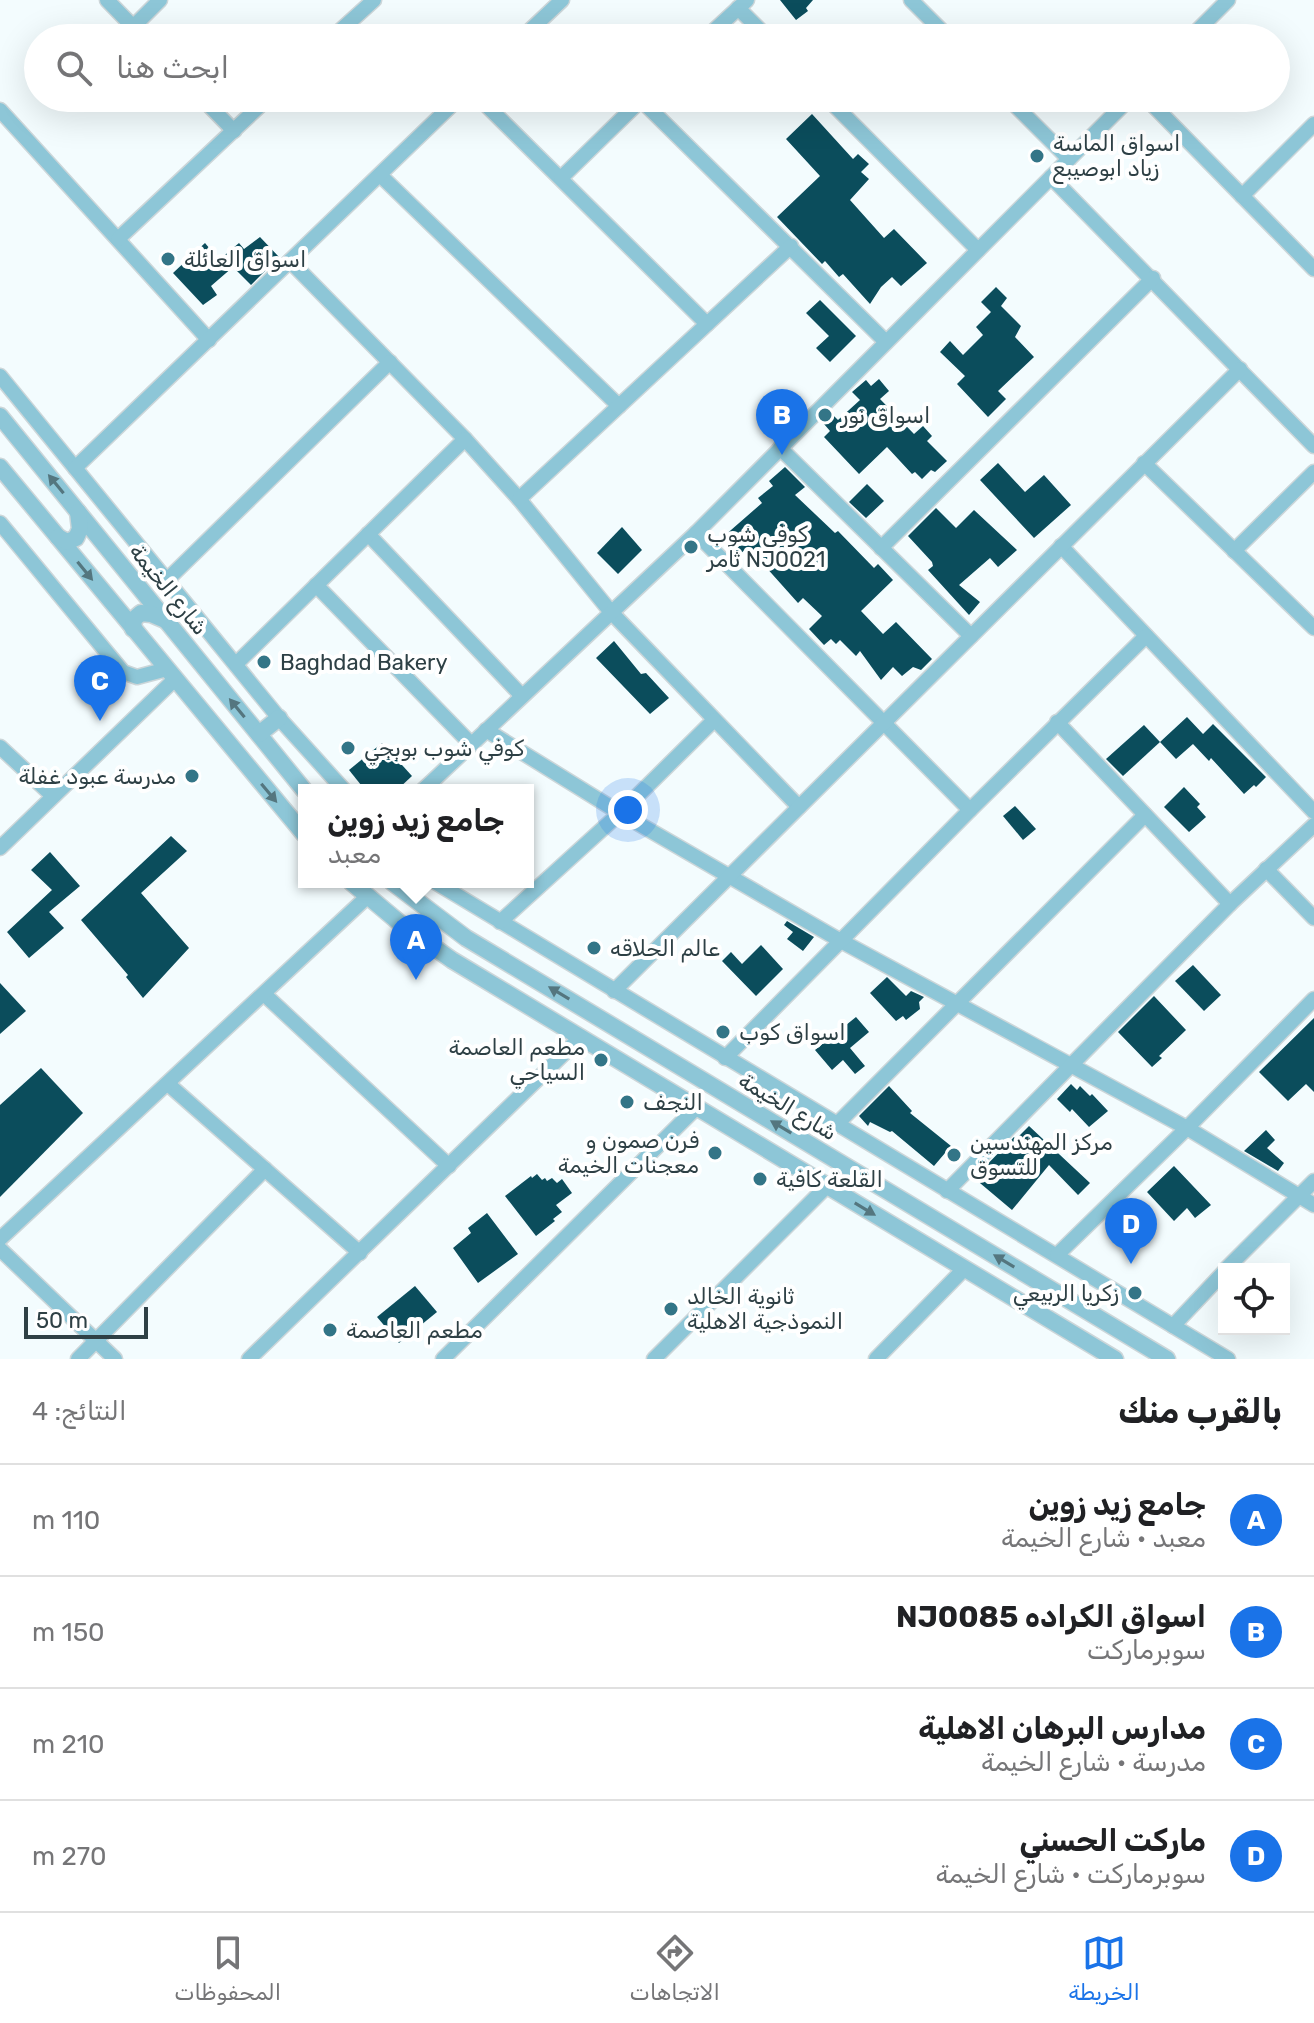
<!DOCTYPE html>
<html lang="ar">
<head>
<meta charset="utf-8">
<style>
  body { margin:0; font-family:Rubik,"Noto Naskh Arabic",sans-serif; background:#f2f2f2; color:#202124; direction:rtl }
  .controls { position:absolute; right:24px; bottom:24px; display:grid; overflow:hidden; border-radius:0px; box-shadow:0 8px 32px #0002 }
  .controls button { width:72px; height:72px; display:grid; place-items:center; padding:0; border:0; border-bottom:2px solid #e0e0e0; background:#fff; color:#202124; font:40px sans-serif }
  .scale { position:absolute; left:24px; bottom:20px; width:124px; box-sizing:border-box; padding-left:8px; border:4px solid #2e4045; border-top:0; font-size:22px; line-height:28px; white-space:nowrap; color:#2e4045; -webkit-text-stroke:6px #fff; paint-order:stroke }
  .you { position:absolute; left:628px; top:810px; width:28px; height:28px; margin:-20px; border:6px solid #fff; border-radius:50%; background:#1a73e8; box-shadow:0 0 0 12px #1a73e833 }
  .badge { display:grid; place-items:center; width:52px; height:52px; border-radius:50%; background:#1a73e8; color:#fff; font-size:26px; font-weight:700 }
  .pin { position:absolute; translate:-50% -66px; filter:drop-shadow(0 2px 4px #0008) }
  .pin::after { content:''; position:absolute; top:42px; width:28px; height:24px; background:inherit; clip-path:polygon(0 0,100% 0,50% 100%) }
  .popup { position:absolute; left:298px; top:784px; width:236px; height:104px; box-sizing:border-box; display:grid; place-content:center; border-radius:0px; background:#fff; filter:drop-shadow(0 2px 6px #0005); font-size:26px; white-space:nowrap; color:#757577 }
  .popup b { font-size:30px; color:#202124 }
  .popup::after { content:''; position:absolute; left:50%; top:100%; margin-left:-16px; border:16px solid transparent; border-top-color:#fff }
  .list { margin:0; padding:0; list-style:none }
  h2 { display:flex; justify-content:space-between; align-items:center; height:104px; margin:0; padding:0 32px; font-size:34px }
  h2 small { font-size:26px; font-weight:400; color:#757577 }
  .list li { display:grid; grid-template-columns:52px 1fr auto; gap:24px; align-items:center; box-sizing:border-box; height:112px; padding:0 32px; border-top:2px solid #e0e0e0 }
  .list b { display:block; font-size:30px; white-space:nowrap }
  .list p { margin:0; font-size:26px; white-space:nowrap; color:#757577 }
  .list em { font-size:26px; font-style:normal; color:#757577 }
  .icon { flex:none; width:44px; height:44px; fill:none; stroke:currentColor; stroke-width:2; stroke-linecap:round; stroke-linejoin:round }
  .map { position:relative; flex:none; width:1314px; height:1359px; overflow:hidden; direction:ltr }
  .search { position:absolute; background:#fff; box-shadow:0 8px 32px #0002; left:24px; right:24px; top:24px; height:88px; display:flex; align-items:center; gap:20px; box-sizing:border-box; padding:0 28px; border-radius:44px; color:#757577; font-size:30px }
  .sheet { height:552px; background:#fff }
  nav { display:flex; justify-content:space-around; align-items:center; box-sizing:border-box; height:112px; border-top:2px solid #e0e0e0; background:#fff; font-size:22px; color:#757577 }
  nav a { display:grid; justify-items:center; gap:4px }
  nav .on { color:#1a73e8 }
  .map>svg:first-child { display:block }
</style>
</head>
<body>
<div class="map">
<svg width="1314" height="1359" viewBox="0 0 1314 1359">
  <rect width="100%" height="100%" fill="#f3fcfe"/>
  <g fill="#0b4d5c">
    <path d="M780,0H813L806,8L808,11L796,20Z"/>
    <path d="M812,114L853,159L858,154L869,164L861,172L869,179L850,200L884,238L894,229L927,263L901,286L892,277L881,287L870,304L843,274L839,277L825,261L822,264L777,217L820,176L786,139Z"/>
    <path d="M260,237L279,257L251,285L233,267L211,286L217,295L203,305L173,273L205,243L219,260L239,243L244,249Z"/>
    <path d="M996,287L1007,298L1001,306L1021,326L1015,337L1034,357L998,391L1006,399L988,417L957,384L965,376L940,352L950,341L963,355L983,335L976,327L991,312L981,302Z"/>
    <path d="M820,300L856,336L830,362L816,348L829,336L806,313Z"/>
    <path d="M879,379L889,391L880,399L914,434L923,426L932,436L927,441L947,461L935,472L931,470L922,479L915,472L912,474L887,447L859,474L824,437L830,431L824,424L833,415L838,420L860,400L852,392L866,380L871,386Z"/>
    <path d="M998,463L1025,492L1044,475L1071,505L1034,538L980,480Z"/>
    <path d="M785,467L805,487L795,495L835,533L838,531L874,568L878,564L893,580L861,611L883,634L896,622L932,659L921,670L913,667L902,676L893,667L881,680L860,651L856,656L840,640L836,644L831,639L824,645L809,629L822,616L803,598L798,603L748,547L739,555L723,537L762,503L758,498L773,486L769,481Z"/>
    <path d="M867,484L884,501L866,518L849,502Z"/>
    <path d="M936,508L956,528L974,510L1017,550L998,567L990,558L959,585L980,602L969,615L928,570L933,566L932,562L908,536Z"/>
    <path d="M622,527L642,550L618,574L597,553Z"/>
    <path d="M614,641L641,674L646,673L669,698L650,714L596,658Z"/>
    <path d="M1187,717L1203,734L1213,724L1266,777L1256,787L1254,785L1244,794L1211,758L1209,761L1193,744L1176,759L1160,742Z"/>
    <path d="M1144,725L1160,742L1123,776L1106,759Z"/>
    <path d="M382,743L412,776L397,790H365L349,770Z"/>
    <path d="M1184,787L1200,804L1197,807L1206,817L1189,832L1164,807Z"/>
    <path d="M1015,806L1036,829L1023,840L1003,816Z"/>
    <path d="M171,836L187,851L141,893L189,948L143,998L126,977L128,975L81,920Z"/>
    <path d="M50,852L80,886L49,912L64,928L29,958L7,932L52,890L31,870Z"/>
    <path d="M787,921L814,937L803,951L787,939L793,932L784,925Z"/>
    <path d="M761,945L783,969L756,996L722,961L731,952L742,964Z"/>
    <path d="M1193,965L1221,995L1204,1011L1175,981Z"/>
    <path d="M887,977L906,996L911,991L924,997L919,1002L920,1009L906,1020L903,1016L896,1021L870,993Z"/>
    <path d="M0,983L26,1011L0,1034Z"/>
    <path d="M1154,996L1186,1030L1159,1056L1162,1058L1152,1067L1118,1032Z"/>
    <path d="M856,1017L869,1032L850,1048L865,1066L855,1074L843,1060L832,1070L815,1050Z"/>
    <path d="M1314,1018V1092L1306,1084L1288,1101L1259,1072Z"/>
    <path d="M41,1068L83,1113L0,1197V1105Z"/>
    <path d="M1071,1084L1077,1090L1080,1086L1090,1096L1092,1094L1108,1111L1089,1127L1072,1109L1070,1112L1057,1099Z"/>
    <path d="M889,1086L912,1111L910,1113L951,1146L934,1166L892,1131L890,1132L870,1122L868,1126L859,1116Z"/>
    <path d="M1029,1126L1090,1183L1078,1195L1049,1165L1012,1210L974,1178L1014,1137L1016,1139Z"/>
    <path d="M1266,1130L1275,1140L1267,1148L1284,1163L1278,1171L1244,1151Z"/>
    <path d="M1174,1166L1211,1205L1195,1218L1187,1208L1174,1221L1147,1192Z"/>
    <path d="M537,1174L542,1180L545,1178L547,1181L552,1178L557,1183L562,1179L572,1193L556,1205L562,1212L553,1219L555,1221L536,1236L505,1196L531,1176L532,1178Z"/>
    <path d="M487,1213L518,1254L478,1283L453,1248L471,1233L468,1228Z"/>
    <path d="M415,1286L437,1312L399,1343L377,1317Z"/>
  </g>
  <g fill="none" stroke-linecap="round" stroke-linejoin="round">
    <defs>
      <g id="minor">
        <path d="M107,0L144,38"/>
        <path d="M911,0L949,38"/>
        <path d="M738,8L768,38"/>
        <path d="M133,27L160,0"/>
        <path d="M332,38L374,0"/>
        <path d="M522,38L562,0"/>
        <path d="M706,38L747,0"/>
        <path d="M1190,38L1228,0"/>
        <path d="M202,98L234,131"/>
        <path d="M479,98L707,324"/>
        <path d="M827,98L978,250"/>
        <path d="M1008,98L1069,159"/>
        <path d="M1146,98L1314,269"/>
        <path d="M641,100L886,342"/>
        <path d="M0,110L209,340"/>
        <path d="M380,175L619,406"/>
        <path d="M1051,177L1314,446"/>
        <path d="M561,178L643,98"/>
        <path d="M1242,196L1314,124"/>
        <path d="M118,239L268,98"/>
        <path d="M290,261L465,439L519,499L610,611L799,807"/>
        <path d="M0,376L279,718L344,790"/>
        <path d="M780,448L971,636"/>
        <path d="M1144,463L1314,628"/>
        <path d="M75,468L459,98"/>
        <path d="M519,499L791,246"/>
        <path d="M0,523L123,672L137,677L167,669"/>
        <path d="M696,533L970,810"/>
        <path d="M368,534L522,696"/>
        <path d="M1061,546L1314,812"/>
        <path d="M881,548L1153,278"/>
        <path d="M1234,551L1314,472"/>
        <path d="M167,580L390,362"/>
        <path d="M316,585L471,744"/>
        <path d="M236,664L465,439"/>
        <path d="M1057,722L1230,904"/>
        <path d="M486,730L620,813L841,941L1187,1128L1314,1205"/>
        <path d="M0,747L53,796"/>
        <path d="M423,790L696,533L1130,98"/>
        <path d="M0,848L175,679"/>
        <path d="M1266,869L1314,918"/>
        <path d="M435,882L1228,1359"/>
        <path d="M500,922L620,813L714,720"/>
        <path d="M614,991L1240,369"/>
        <path d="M264,994L449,1166"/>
        <path d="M725,1058L970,810L1146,636"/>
        <path d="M168,1084L360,1253"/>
        <path d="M836,1125L1145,815"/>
        <path d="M947,1191L1230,904L1314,825"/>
        <path d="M0,1239L367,897"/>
        <path d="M0,1249L115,1359"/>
        <path d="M1057,1255L1187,1128L1314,999"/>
        <path d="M1226,1269L1314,1181"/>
        <path d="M1173,1326L1224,1272"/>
        <path d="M78,1359L265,1169"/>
        <path d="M249,1359L581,1037"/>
        <path d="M443,1359L697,1107"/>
        <path d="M654,1359L827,1186"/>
        <path d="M876,1359L964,1269"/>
      </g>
      <g id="tertiary">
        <path d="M0,416L304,790"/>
        <path d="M0,467L304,834"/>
        <path d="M58,537L67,542L76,538L80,529L78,512"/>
        <path d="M133,629L134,619L141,613L151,614L165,620"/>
        <path d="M259,734L279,718"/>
        <path d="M351,882L401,924L452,960L1115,1359"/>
        <path d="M392,882L466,938L1167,1359"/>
      </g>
    </defs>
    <use href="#minor" stroke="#ccd6d9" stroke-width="17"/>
    <use href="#tertiary" stroke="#ccd6d9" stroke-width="19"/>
    <use href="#minor" stroke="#8dc6d7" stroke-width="14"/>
    <use href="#tertiary" stroke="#8dc6d7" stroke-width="16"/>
  </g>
  <defs><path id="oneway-solid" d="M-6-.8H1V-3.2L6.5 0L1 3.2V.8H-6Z" transform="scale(2)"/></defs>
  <g fill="#54767f">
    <use href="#oneway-solid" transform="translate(56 484) rotate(-129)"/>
    <use href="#oneway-solid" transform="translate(85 571) rotate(51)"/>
    <use href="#oneway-solid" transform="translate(237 708) rotate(-129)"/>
    <use href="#oneway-solid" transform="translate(269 793) rotate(50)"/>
    <use href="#oneway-solid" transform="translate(559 993) rotate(-149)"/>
    <use href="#oneway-solid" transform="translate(781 1127) rotate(-149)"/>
    <use href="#oneway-solid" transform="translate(865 1209) rotate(31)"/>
    <use href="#oneway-solid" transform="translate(1004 1261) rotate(-149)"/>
  </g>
  <g fill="#337587" stroke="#fff" stroke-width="3">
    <circle cx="1037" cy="156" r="8"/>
    <circle cx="168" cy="259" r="8"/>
    <circle cx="825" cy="415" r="8"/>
    <circle cx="691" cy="547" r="8"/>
    <circle cx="264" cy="662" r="8"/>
    <circle cx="348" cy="748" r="8"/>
    <circle cx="192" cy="776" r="8"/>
    <circle cx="594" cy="948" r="8"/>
    <circle cx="723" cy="1032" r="8"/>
    <circle cx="601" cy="1060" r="8"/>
    <circle cx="627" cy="1102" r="8"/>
    <circle cx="715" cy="1153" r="8"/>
    <circle cx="954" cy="1155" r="8"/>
    <circle cx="760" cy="1179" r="8"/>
    <circle cx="1135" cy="1293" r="8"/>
    <circle cx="671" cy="1309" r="8"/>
    <circle cx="330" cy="1330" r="8"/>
  </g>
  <g text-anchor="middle" stroke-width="8" stroke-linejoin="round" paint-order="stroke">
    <g font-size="22" fill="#2e4045" stroke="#fff" text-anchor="start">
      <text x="1053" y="151">اسواق الماسة<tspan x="1053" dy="25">زياد ابوصيبع</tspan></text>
      <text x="184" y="267">اسواق العائلة</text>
      <text x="841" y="423">اسواق نور</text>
      <text x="707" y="542">كوفي شوب<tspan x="707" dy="25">ثامر NJ0021</tspan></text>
      <text x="280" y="670">Baghdad Bakery</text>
      <text x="364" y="756">كوفي شوب بوبجي</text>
      <text x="176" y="784" text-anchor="end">مدرسة عبود غفلة</text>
      <text x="610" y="956">عالم الحلاقه</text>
      <text x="739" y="1040">اسواق كوب</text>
      <text x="585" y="1055" text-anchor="end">مطعم العاصمة<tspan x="585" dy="25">السياحي</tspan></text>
      <text x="643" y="1110">النجف</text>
      <text x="699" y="1148" text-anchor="end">فرن صمون و<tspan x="699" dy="25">معجنات الخيمة</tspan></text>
      <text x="970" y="1150">مركز المهندسين<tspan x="970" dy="25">للتسوق</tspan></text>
      <text x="776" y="1187">القلعة كافية</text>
      <text x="1119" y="1301" text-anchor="end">زكريا الربيعي</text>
      <text x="687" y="1304">ثانوية الخالد<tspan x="687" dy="25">النموذجية الاهلية</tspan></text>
      <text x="346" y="1338">مطعم العاصمة</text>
    </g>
    <g font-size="22" fill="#2e4045" stroke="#fff">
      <text transform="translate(169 589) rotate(51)" y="8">شارع الخيمة</text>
      <text transform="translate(788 1106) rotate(31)" y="8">شارع الخيمة</text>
    </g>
  </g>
</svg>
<div class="controls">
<button><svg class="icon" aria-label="locate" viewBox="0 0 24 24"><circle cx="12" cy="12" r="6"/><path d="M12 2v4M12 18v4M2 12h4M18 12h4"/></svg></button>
</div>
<div class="scale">50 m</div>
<div class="you"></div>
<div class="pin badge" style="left:416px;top:980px">A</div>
<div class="popup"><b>جامع زيد زوين</b>معبد</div>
<div class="pin badge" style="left:782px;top:455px">B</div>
<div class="pin badge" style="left:100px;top:721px">C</div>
<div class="pin badge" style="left:1131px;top:1264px">D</div>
<div class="search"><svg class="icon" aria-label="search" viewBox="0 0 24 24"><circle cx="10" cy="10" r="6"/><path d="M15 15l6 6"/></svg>ابحث هنا</div>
</div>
<section class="sheet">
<h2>بالقرب منك<small>النتائج: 4</small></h2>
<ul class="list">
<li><span class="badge">A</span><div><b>جامع زيد زوين</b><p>معبد · شارع الخيمة</p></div><em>110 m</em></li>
<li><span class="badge">B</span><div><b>اسواق الكراده NJ0085</b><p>سوبرماركت</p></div><em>150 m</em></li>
<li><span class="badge">C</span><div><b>مدارس البرهان الاهلية</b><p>مدرسة · شارع الخيمة</p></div><em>210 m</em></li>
<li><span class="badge">D</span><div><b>ماركت الحسني</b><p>سوبرماركت · شارع الخيمة</p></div><em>270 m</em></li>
</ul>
</section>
<nav>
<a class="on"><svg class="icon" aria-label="map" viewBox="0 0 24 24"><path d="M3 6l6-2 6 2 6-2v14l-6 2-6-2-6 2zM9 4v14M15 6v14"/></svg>الخريطة</a>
<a><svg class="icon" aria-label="directions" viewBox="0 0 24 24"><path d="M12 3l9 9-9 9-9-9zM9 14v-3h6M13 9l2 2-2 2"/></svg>الاتجاهات</a>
<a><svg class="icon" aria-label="saved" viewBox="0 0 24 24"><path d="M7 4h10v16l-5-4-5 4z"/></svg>المحفوظات</a>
</nav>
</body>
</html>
